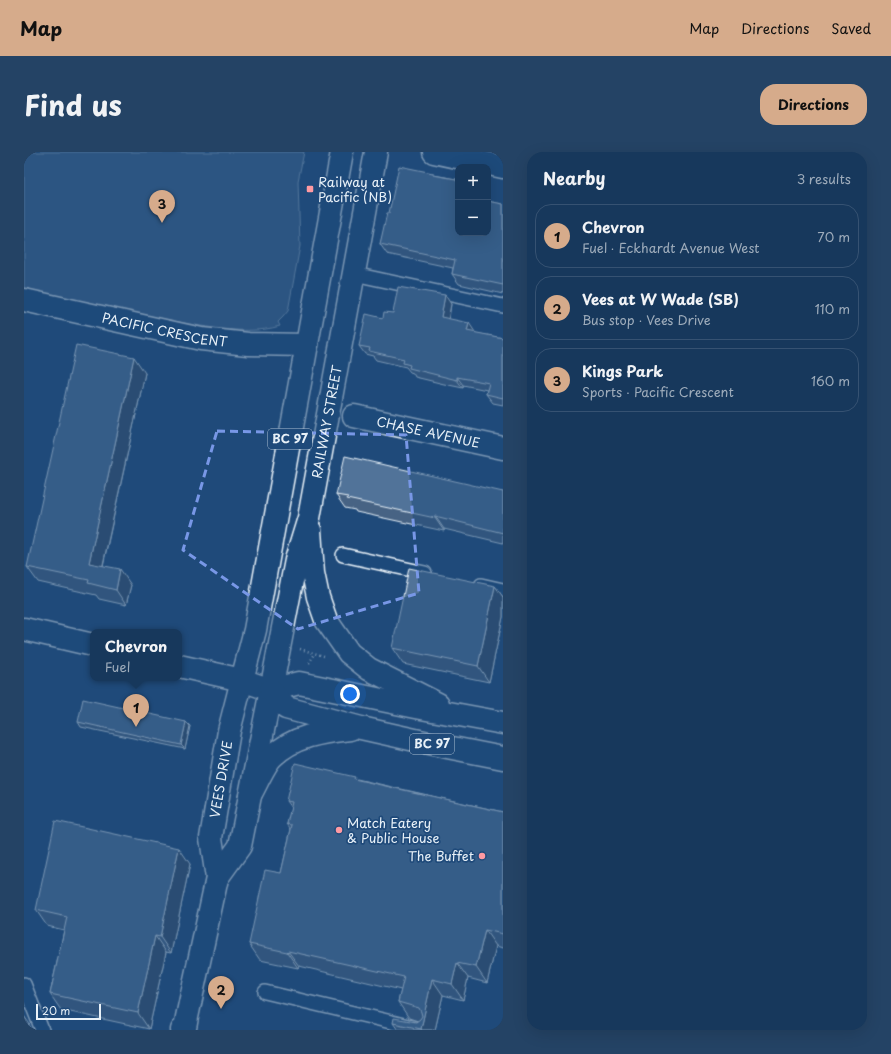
<!DOCTYPE html>
<html lang="en">
<head>
<meta charset="utf-8">
<style>
  body { margin:0; font-family:"Playpen Sans",sans-serif; background:#244365; color:#f1f3f6 }
  .controls { position:absolute; right:12px; top:12px; display:grid; overflow:hidden; border-radius:8px; box-shadow:0 4px 16px #0002 }
  .controls button { width:36px; height:36px; display:grid; place-items:center; padding:0; border:0; border-bottom:1px solid #365272; background:#17385c; color:#f1f3f6; font:20px sans-serif }
  .scale { position:absolute; left:12px; bottom:10px; width:65px; box-sizing:border-box; padding-left:4px; border:2px solid #e8f1f8; border-top:0; font-size:11px; line-height:14px; white-space:nowrap; color:#e8f1f8; -webkit-text-stroke:3px #1f4a7a; paint-order:stroke }
  .you { position:absolute; left:326px; top:542px; width:14px; height:14px; margin:-10px; border:3px solid #fff; border-radius:50%; background:#1a73e8; box-shadow:0 0 0 6px #1a73e833 }
  .badge { display:grid; place-items:center; width:26px; height:26px; border-radius:50%; background:#d6ab8b; color:#111; font-size:13px; font-weight:700 }
  .pin { position:absolute; translate:-50% -33px; filter:drop-shadow(0 1px 2px #0008) }
  .pin::after { content:''; position:absolute; top:21px; width:14px; height:12px; background:inherit; clip-path:polygon(0 0,100% 0,50% 100%) }
  .popup { position:absolute; left:66px; top:477px; width:92px; height:52px; box-sizing:border-box; display:grid; place-content:center; border-radius:8px; background:#17385c; filter:drop-shadow(0 1px 3px #0005); font-size:13px; white-space:nowrap; color:#9eacbb }
  .popup b { font-size:15px; color:#f1f3f6 }
  .popup::after { content:''; position:absolute; left:50%; top:100%; margin-left:-8px; border:8px solid transparent; border-top-color:#17385c }
  .list { margin:0; padding:0; list-style:none }
  h2 { display:flex; justify-content:space-between; align-items:center; height:52px; margin:0; padding:0 16px; font-size:17px }
  h2 small { font-size:13px; font-weight:400; color:#9eacbb }
  .list li { display:grid; grid-template-columns:26px 1fr auto; gap:12px; align-items:center; box-sizing:border-box; height:64px; margin:0 8px 8px; padding:0 8px; border:1px solid #365272; border-radius:16px }
  .list b { display:block; font-size:15px; white-space:nowrap }
  .list p { margin:0; font-size:13px; white-space:nowrap; color:#9eacbb }
  .list em { font-size:13px; font-style:normal; color:#9eacbb }
  .map { position:relative; flex:none; width:479px; height:878px; overflow:hidden; border-radius:16px }
  header { display:flex; align-items:center; gap:24px; box-sizing:border-box; height:56px; padding:0 20px; background:#d6ab8b; color:#111 }
  header strong { font-size:19px }
  nav { display:flex; gap:22px; margin-inline-start:auto; font-size:14px }
  .intro { display:flex; align-items:center; justify-content:space-between; box-sizing:border-box; height:96px; padding:0 24px }
  h1 { margin:0; font-size:28px }
  .button { padding:10px 18px; border-radius:16px; background:#d6ab8b; color:#111; font-size:14px; font-weight:700 }
  main { display:flex; gap:24px; padding:0 24px }
  aside { flex:1; background:#17385c; border-radius:16px; box-shadow:0 4px 16px #0002 }
  .map>svg:first-child { display:block }
</style>
</head>
<body>
<header>
<strong>Map</strong>
<nav><a>Map</a><a>Directions</a><a>Saved</a></nav>
</header>
<div class="intro"><h1>Find us</h1><a class="button">Directions</a></div>
<main>
<div class="map">
<svg width="479" height="878" viewBox="0 0 479 878">
  <rect width="100%" height="100%" fill="#1f4a7a"/>
  <filter id="ink" filterUnits="userSpaceOnUse"><feTurbulence type="fractalNoise" baseFrequency=".025" numOctaves="2"/><feDisplacementMap in="SourceGraphic" scale="8" xChannelSelector="R" yChannelSelector="G"/><feConvolveMatrix kernelMatrix="1 2 1 2 8 2 1 2 1" color-interpolation-filters="sRGB"/></filter>
  <g filter="url(#ink)">
    <path fill="#3c628c" stroke="#92aac2" d="M0,0H280L274,29L276,94L264,159L259,165L254,170L256,174C217,186 157,170 117,162C78,154 39,146 0,138Z"/>
    <g fill="none" stroke-linecap="round" stroke-linejoin="round">
      <defs>
        <g id="service">
          <path d="M330,122L479,154"/>
          <path d="M319,403L401,421"/>
          <path d="M457,433L479,438"/>
          <path d="M0,832L18,878"/>
          <path d="M241,840L401,878"/>
        </g>
        <g id="minor">
          <path d="M410,0L479,15"/>
          <path id="s1" d="M0,148L177,187L224,192L283,193"/>
          <path id="s2" d="M330,264L479,296"/>
        </g>
        <g id="tertiary">
          <path d="M193,726L216,694L247,538"/>
          <path id="s3" d="M158,878L161,876L163,865L193,726L187,686L205,579L218,528"/>
        </g>
        <g id="secondary">
          <path d="M0,477L69,493"/>
          <path d="M155,514L218,528"/>
        </g>
        <g id="trunk">
          <path d="M318,0L231,478L218,528L247,538L275,531L392,555L479,571"/>
          <path d="M286,378L289,421L294,445L302,468L325,501L345,517L414,552"/>
          <path id="s4" d="M247,538L272,408L285,366L352,0"/>
          <path d="M247,538L262,556L337,576L418,594L479,606"/>
          <path d="M226,643C232,633 240,613 248,605C269,584 298,580 326,577"/>
        </g>
      </defs>
      <use href="#service" stroke="#e8f1f8" stroke-width="16"/>
      <use href="#minor" stroke="#e8f1f8" stroke-width="25"/>
      <use href="#tertiary" stroke="#e8f1f8" stroke-width="25"/>
      <use href="#secondary" stroke="#e8f1f8" stroke-width="25"/>
      <use href="#trunk" stroke="#e8f1f8" stroke-width="25"/>
      <g stroke="#e8f1f8" stroke-width="2.5" stroke-dasharray="1 3" stroke-linecap="butt">
        <path d="M276,497L300,504"/>
        <path d="M285,511L291,502"/>
      </g>
      <use href="#service" stroke="#1f4a7a" stroke-width="13"/>
      <use href="#minor" stroke="#1f4a7a" stroke-width="22"/>
      <use href="#tertiary" stroke="#1f4a7a" stroke-width="22"/>
      <use href="#secondary" stroke="#1f4a7a" stroke-width="22"/>
      <use href="#trunk" stroke="#1f4a7a" stroke-width="22"/>
    </g>
    <g fill="#466384" stroke="#e8f1f8">
      <path d="M410,23L432,27L464,81V48L465,50L479,52V142L435,132L428,122L429,116L363,102L356,92L365,61Z"/>
      <path d="M427,152L425,167L451,181L479,186V253L469,251L462,242L463,238L439,233V236L420,232L391,225L389,221L386,220L382,215L352,208L349,204L341,202L335,194L359,166L369,161Z"/>
      <path d="M121,221L79,414L107,433L102,453L75,447L72,443L14,430L3,415Z"/>
      <path d="M479,340V391L420,377V379L332,360L331,358L321,356L312,343Z"/>
      <path d="M471,434L479,445V465L465,530L379,512L368,496Z"/>
      <path d="M54,570H162L166,574L161,597L57,575Z"/>
      <path d="M333,627L479,660V796L472,794L463,831L444,826L439,848L419,843L411,878H374L369,871L392,870L394,869L385,866L374,850L377,838L275,814L274,816L236,808L225,792L257,721L267,677L263,672L267,656L262,649Z"/>
      <path d="M166,712L147,801L142,800L125,877L37,858L26,842L40,778L23,774L12,758Z"/>
    </g>
    <g fill="#39506b" stroke="#e8f1f8">
      <path d="M421,143L427,152L423,174L417,165Z"/>
      <path d="M445,171L451,180L450,188L443,179Z"/>
      <path d="M110,205L121,221L76,426L65,411Z"/>
      <path d="M433,225L439,233V236L433,228Z"/>
      <path d="M411,364L420,377V379L411,366Z"/>
      <path d="M96,417L107,433L102,453L92,438Z"/>
      <path d="M471,434L479,445V465L465,530L454,514Z"/>
      <path d="M162,570L166,574L161,597L157,593Z"/>
      <path d="M155,696L166,712L147,801L136,785Z"/>
      <path d="M461,778L472,794L463,831L452,815Z"/>
      <path d="M131,784L142,800L125,877L114,861Z"/>
      <path d="M264,799L275,814L274,816L263,800Z"/>
      <path d="M433,811L444,826L439,848L428,832Z"/>
      <path d="M408,827L419,843L411,878H398L397,877Z"/>
      <path d="M0,864L5,871L7,878H4L0,866Z"/>
    </g>
    <g fill="#517399" stroke="#e8f1f8">
      <path d="M375,14L409,21V23L432,27V29H434V81H464V49L479,52V133L428,122L431,108L356,92L363,61H365Z"/>
      <path d="M374,135L421,143L417,165L445,171L443,179L479,186V246L462,242L465,231L433,225V228L385,216L386,213L379,211L380,207L345,199L346,196L335,194L342,162L359,166L360,160L369,161Z"/>
      <path d="M52,193L110,205L65,411L96,417L92,438L64,431L65,428L3,415Z"/>
      <path d="M321,304L479,340V381L411,364V366L323,347L324,345L312,343Z"/>
      <path d="M385,416L471,434L454,514L368,496Z"/>
      <path d="M59,547L162,570L157,593L54,570Z"/>
      <path d="M271,611L331,625L330,627L479,660V782L461,778L452,815L433,811L428,832L408,827L397,877L369,871L370,866L392,870L396,867L398,864L397,860L395,856L374,850L380,825L264,799L263,800L225,792L241,718L257,721L268,673L263,672L268,650L262,649Z"/>
      <path d="M31,669L155,696L136,785L131,784L114,861L26,842L43,765L12,758Z"/>
      <path d="M0,866L4,878H0Z"/>
    </g>
  </g>
  <path d="M0 0H479V878H0ZM193,279L382,283L395,441L274,477L159,398Z" fill="#1f4a7a" fill-opacity=".55" fill-rule="evenodd"/>
  <path fill="none" stroke="#7897e6" stroke-width="3" stroke-dasharray="8 5" stroke-linejoin="round" d="M193,279L382,283L395,441L274,477L159,398Z"/>
  <g fill="#ff9aa2" stroke="#1f4a7a" stroke-width="1.5">
    <rect x="282" y="33" width="8" height="8" rx="2"/>
    <circle cx="315" cy="678" r="4"/>
    <circle cx="458" cy="704" r="4"/>
  </g>
  <g text-anchor="middle" stroke-width="3.5" stroke-linejoin="round" paint-order="stroke">
    <g fill="#1f4a7a" stroke="#acbfd2" stroke-width="1">
      <rect x="244" y="277" width="44" height="20" rx="3"/>
      <rect x="386" y="582" width="44" height="20" rx="3"/>
    </g>
    <g font-size="12" font-weight="bold" fill="#e8f1f8">
      <text x="266" y="291">BC 97</text>
      <text x="408" y="596">BC 97</text>
    </g>
    <g font-size="13" fill="#e8f1f8" stroke="#1f4a7a" text-anchor="start">
      <text x="294" y="35">Railway at<tspan x="294" dy="15">Pacific (NB)</tspan></text>
      <text x="323" y="676">Match Eatery<tspan x="323" dy="15">&amp; Public House</tspan></text>
      <text x="450" y="709" text-anchor="end">The Buffet</text>
    </g>
    <g font-size="13" fill="#e8f1f8" stroke="#1f4a7a">
      <text dy="5" stroke="none"><textPath href="#s1" startOffset="144">PACIFIC CRESCENT</textPath></text>
      <text dy="5" stroke="none"><textPath href="#s4" startOffset="274">RAILWAY STREET</textPath></text>
      <text dy="5" stroke="none"><textPath href="#s2" startOffset="76">CHASE AVENUE</textPath></text>
      <text dy="5" stroke="none"><textPath href="#s3" startOffset="257">VEES DRIVE</textPath></text>
    </g>
  </g>
</svg>
<div class="controls">
<button>+</button>
<button>−</button>
</div>
<div class="scale">20 m</div>
<div class="you"></div>
<div class="pin badge" style="left:112px;top:575px">1</div>
<div class="popup"><b>Chevron</b>Fuel</div>
<div class="pin badge" style="left:197px;top:857px">2</div>
<div class="pin badge" style="left:138px;top:71px">3</div>
</div>
<aside>
<h2>Nearby<small>3 results</small></h2>
<ul class="list">
<li><span class="badge">1</span><div><b>Chevron</b><p>Fuel · Eckhardt Avenue West</p></div><em>70 m</em></li>
<li><span class="badge">2</span><div><b>Vees at W Wade (SB)</b><p>Bus stop · Vees Drive</p></div><em>110 m</em></li>
<li><span class="badge">3</span><div><b>Kings Park</b><p>Sports · Pacific Crescent</p></div><em>160 m</em></li>
</ul>
</aside>
</main>
</body>
</html>
